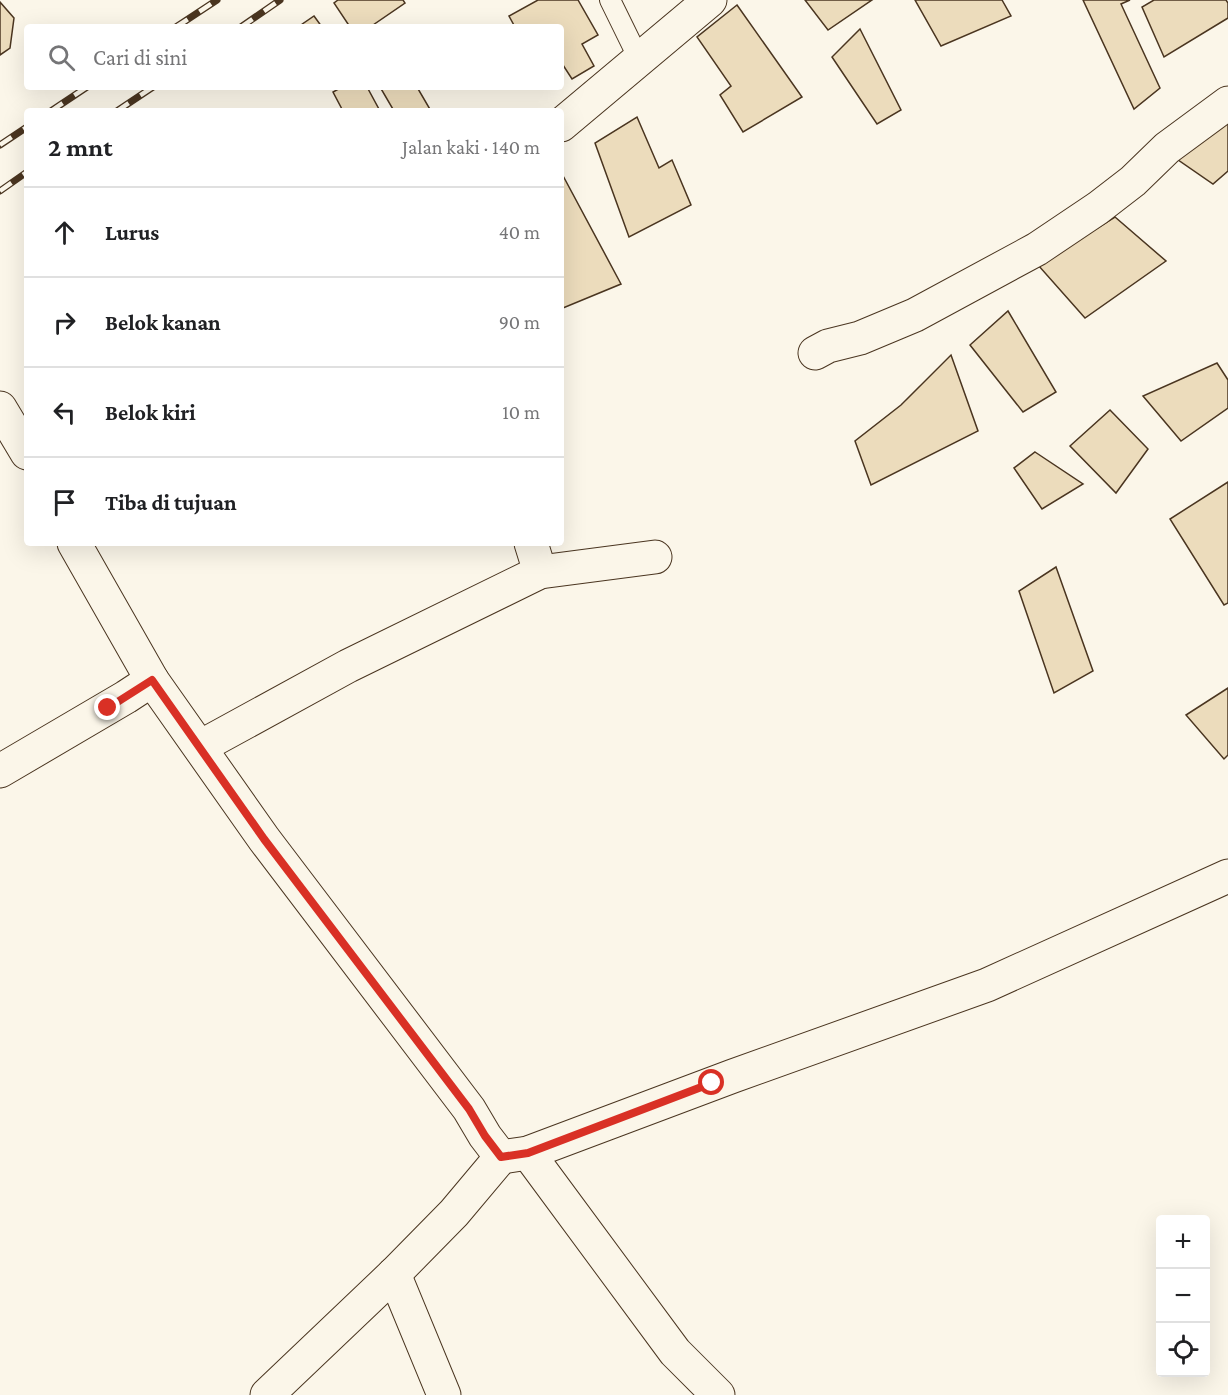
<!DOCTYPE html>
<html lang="id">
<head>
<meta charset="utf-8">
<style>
  body { margin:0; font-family:"Crimson Pro",serif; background:#f2f2f2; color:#202124 }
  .controls { position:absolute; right:18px; bottom:18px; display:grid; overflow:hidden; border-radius:6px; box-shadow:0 6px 24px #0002 }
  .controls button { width:54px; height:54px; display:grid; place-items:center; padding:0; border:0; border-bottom:2px solid #e0e0e0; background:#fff; color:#202124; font:30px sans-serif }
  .stop { position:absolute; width:18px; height:18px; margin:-14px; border:4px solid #d93025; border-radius:50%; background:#fff }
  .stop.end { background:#d93025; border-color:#fff; box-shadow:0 2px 6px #0008 }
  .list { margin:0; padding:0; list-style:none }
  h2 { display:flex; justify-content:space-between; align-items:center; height:78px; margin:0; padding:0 24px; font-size:26px }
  h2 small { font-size:20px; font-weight:400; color:#757577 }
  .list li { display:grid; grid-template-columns:39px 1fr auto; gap:18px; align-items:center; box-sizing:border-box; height:90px; padding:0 24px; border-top:2px solid #e0e0e0 }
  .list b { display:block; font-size:22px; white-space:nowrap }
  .list em { font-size:20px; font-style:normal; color:#757577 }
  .icon { flex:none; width:33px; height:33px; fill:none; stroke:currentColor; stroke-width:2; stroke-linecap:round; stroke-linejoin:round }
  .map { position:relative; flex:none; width:1228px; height:1395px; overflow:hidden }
  .search { position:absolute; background:#fff; box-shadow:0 6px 24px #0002; left:24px; top:24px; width:540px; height:66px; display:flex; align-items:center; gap:15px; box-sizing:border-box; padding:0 21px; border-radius:6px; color:#757577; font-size:22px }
  .panel { position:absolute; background:#fff; box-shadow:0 6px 24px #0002; left:24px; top:108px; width:540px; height:438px; border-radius:6px }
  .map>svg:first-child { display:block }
</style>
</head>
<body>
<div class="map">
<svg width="1228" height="1395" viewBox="0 0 1228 1395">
  <rect width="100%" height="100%" fill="#fbf6e9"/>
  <g fill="#ecdcbc" stroke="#4a3520" stroke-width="1.5">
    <path d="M338,0H403L405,3L370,27H350L334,3Z"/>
    <path d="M538,0H578L598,35L582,44L594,66L572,79L563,65L561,66V27H515L509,16Z"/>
    <path d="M805,0H872L828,30Z"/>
    <path d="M915,0H1002L1011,16L941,46Z"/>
    <path d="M1083,0H1130L1121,4L1160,88L1134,109Z"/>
    <path d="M1154,0H1226L1228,3V18L1164,57L1142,7Z"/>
    <path d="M0,2L14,18L10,48L0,55Z"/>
    <path d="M737,5L802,97L743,132L720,95L731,86L697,37Z"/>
    <path d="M314,16L322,27H298Z"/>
    <path d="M860,29L901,110L877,124L832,57Z"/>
    <path d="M342,87H367L380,111H343L333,92Z"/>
    <path d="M380,87H417L431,111H394Z"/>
    <path d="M637,117L659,168L672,160L691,205L629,237L595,143Z"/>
    <path d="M1228,117V171L1213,184L1171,155Z"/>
    <path d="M561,172L621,284L563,308L561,302Z"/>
    <path d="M1115,217L1166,261L1085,318L1038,265Z"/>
    <path d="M1008,311L1056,392L1023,412L970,345Z"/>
    <path d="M951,355L978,431L871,485L855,441L901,405Z"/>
    <path d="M1217,363L1228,380V408L1181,441L1143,396Z"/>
    <path d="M1110,410L1148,449L1116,493L1070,446Z"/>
    <path d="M1035,452L1083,484L1042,509L1014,468Z"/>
    <path d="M1228,482V603L1224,605L1170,519Z"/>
    <path d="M1056,567L1093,671L1054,693L1019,591Z"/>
    <path d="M1228,688V755L1224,759L1186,715Z"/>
  </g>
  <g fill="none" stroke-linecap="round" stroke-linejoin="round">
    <defs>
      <path id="lane" d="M610,0L639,59"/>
      <g id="street">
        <path d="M561,125L710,0"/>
        <path d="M815,353L828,346L860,338L915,315L1037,249L1098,208L1133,181L1167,148L1228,103"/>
        <path d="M0,408L27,453"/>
        <path d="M531,543L540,572"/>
        <path d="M152,680L264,839L469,1109L485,1136L501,1157L454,1213L394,1274L267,1395"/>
        <path d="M200,747L348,666L540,572L655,557"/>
        <path d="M0,771L126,697L152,680L74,543"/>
        <path d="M528,1153L675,1352L718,1395"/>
        <path d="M501,1157L528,1153L733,1076L987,985L1228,876"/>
        <path d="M394,1274L444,1395"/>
      </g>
    </defs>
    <use href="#lane" stroke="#4a3520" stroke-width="22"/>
    <use href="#street" stroke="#4a3520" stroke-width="35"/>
    <use href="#lane" stroke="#fbf6e9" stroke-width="20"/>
    <use href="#street" stroke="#fbf6e9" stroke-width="33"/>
    <defs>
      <g id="rail">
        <path d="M176,27L217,0"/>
        <path d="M241,27L280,0"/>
        <path d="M51,111L87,87"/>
        <path d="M117,111L153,87"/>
        <path d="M0,145L27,127"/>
        <path d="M0,191L27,172"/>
      </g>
    </defs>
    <use href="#rail" stroke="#4a3520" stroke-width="7"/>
    <use href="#rail" stroke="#fbf6e9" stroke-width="4.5" stroke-dasharray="14" stroke-linecap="butt"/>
  </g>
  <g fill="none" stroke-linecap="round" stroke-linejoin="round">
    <path stroke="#d93025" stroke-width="8" d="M108,708L152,680L264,839L469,1109L485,1136L501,1157L528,1153L712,1083"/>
  </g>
</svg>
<div class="controls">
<button>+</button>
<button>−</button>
<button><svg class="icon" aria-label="locate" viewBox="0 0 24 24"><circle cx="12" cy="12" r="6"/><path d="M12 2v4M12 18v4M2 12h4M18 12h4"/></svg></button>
</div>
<div class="stop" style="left:712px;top:1083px"></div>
<div class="stop end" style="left:108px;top:708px"></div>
<div class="search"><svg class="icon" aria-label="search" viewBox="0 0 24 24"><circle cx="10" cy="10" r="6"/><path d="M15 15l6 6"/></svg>Cari di sini</div>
<section class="panel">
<h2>2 mnt<small>Jalan kaki · 140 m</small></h2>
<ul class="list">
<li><svg class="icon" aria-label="ahead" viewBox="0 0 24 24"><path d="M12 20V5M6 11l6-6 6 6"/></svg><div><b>Lurus</b></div><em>40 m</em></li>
<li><svg class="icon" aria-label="right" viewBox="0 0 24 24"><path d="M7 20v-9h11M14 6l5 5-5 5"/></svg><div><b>Belok kanan</b></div><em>90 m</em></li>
<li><svg class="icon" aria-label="left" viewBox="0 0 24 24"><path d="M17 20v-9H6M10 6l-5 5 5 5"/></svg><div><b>Belok kiri</b></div><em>10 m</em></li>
<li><svg class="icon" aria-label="arrive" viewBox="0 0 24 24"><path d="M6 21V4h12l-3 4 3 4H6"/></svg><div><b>Tiba di tujuan</b></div></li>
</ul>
</section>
</div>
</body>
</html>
